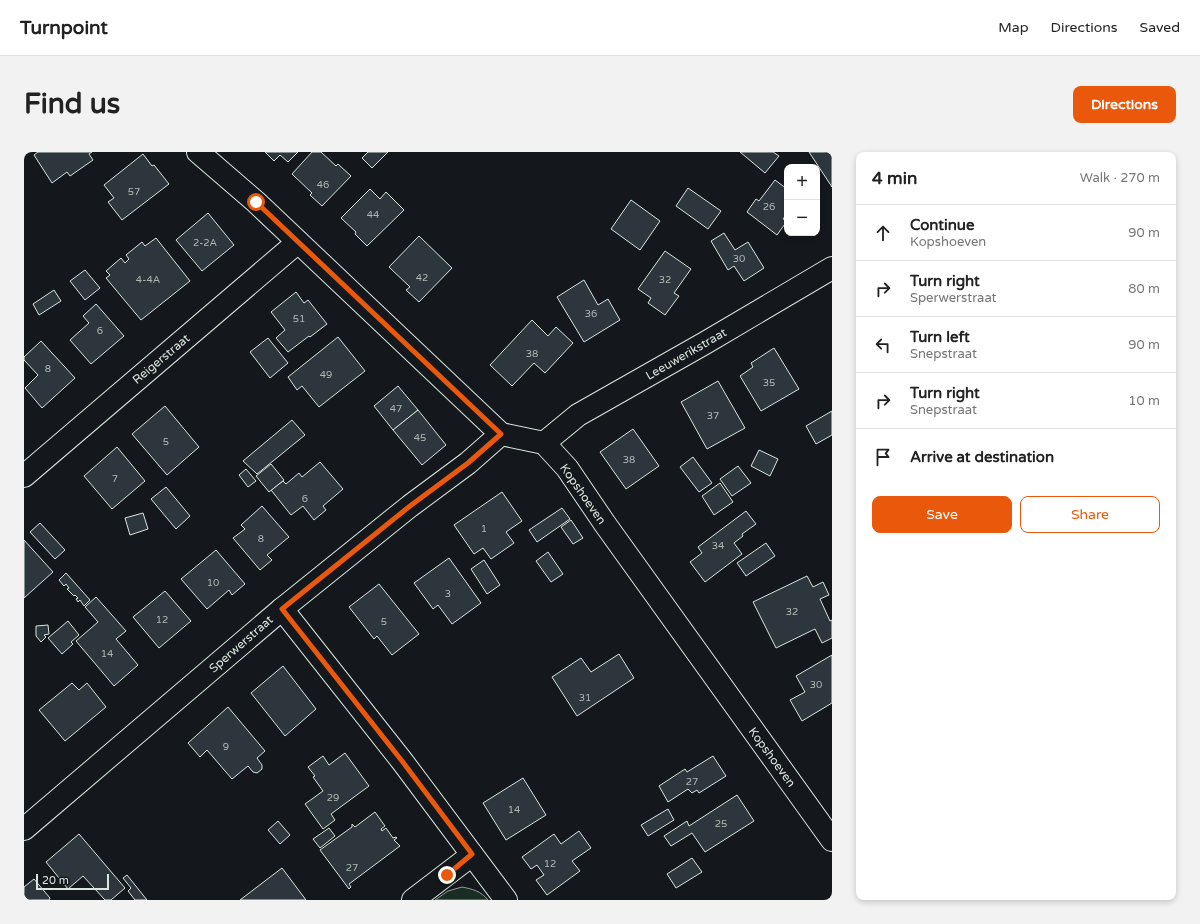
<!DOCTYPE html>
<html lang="en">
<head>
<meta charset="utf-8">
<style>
  body { margin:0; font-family:"Varela Round",sans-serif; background:#f2f2f2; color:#222 }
  .controls { position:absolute; right:12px; top:12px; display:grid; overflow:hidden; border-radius:8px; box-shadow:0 2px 6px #0003 }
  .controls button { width:36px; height:36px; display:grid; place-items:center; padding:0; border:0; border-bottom:1px solid #e0e0e0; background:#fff; color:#222; font:20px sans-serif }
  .scale { position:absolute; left:12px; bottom:10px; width:73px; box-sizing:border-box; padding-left:4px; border:2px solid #d8e6dc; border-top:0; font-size:11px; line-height:14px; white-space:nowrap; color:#d8e6dc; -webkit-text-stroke:3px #14181c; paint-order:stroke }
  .stop { position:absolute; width:12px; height:12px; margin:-9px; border:3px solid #ea580c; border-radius:50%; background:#fff }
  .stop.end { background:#ea580c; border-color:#fff; box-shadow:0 1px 4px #0008 }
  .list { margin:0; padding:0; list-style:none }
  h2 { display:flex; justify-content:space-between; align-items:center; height:52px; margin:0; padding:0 16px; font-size:17px }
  h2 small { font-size:13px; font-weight:400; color:#767676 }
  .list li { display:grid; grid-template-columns:26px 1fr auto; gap:12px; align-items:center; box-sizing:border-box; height:56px; padding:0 16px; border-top:1px solid #e0e0e0 }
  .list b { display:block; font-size:15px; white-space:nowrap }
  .list p { margin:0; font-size:13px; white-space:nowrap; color:#767676 }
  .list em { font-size:13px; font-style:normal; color:#767676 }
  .actions { display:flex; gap:8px; padding:12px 16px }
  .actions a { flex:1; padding:9px 0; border:1px solid #ea580c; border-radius:8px; text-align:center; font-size:14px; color:#ea580c }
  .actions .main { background:#ea580c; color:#fff }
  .icon { flex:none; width:22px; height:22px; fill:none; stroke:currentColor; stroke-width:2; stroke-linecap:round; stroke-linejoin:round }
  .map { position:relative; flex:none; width:808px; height:748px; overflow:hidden; border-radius:8px }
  header { display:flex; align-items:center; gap:24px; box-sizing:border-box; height:56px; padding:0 20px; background:#fff; border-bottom:1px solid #e0e0e0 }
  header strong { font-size:19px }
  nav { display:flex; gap:22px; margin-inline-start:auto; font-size:14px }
  .intro { display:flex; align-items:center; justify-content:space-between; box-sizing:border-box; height:96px; padding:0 24px }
  h1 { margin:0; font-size:28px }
  .button { padding:10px 18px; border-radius:8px; background:#ea580c; color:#fff; font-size:14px; font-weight:700 }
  main { display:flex; gap:24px; padding:0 24px }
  aside { flex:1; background:#fff; border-radius:8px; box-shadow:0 2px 6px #0003 }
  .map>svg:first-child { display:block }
</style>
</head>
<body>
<header>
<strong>Turnpoint</strong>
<nav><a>Map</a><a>Directions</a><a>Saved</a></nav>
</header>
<div class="intro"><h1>Find us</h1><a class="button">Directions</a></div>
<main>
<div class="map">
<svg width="808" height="748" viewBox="0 0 808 748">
  <rect width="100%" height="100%" fill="#14181c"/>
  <path fill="#1a2d24" stroke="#939e99" d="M438,735C448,737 457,739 464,748H411L424,739Z"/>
  <g fill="#2c363c" stroke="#d8e6dc">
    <path d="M14,0H68L65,2L69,8L46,24L43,20L28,31L10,3Z"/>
    <path d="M241,0H274L264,10L256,3L250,9Z"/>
    <path d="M288,0H297L312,14L314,12L327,24L298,54L286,43L288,41L268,22Z"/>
    <path d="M344,0H364L348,16L338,6Z"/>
    <path d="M716,0H749L755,4L741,21Z"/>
    <path d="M785,0H808V35Z"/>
    <path d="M119,2L128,14L130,13L145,32L98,68L84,50L90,46L80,33Z"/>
    <path d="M751,28L763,37V61L759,67L763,69L753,83L723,60L732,47L735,49Z"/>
    <path d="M664,36L697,59L684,77L652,54Z"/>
    <path d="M346,37L356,47L362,40L380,58L343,94L331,82L332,80L317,66Z"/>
    <path d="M607,48L636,69L616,98L587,77Z"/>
    <path d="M184,61L210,93L178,119L152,88Z"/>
    <path d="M700,81L711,98L724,90L740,116L720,129L710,114L704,118L687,89Z"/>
    <path d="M395,84L428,116L395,150L382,138L386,135L365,115Z"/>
    <path d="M132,86L166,129L117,168L82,126L86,123L82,119L97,106L101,111L105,107L102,103L118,90L121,94Z"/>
    <path d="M641,99L667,117L650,141L655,144L641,163L624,151L627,146L614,137Z"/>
    <path d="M61,118L76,136L61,148L46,129Z"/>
    <path d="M560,128L574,153L584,147L596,168L560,190L533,145Z"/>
    <path d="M30,138L37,149L15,163L9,152Z"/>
    <path d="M272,140L280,151L284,148L303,172L286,185L285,184L264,200L252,186L261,178L247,160Z"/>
    <path d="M72,152L100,184L67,212L46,188L65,171L59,164Z"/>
    <path d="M508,168L524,184L532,175L549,191L521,221L510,211L488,234L466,213Z"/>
    <path d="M314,185L341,219L295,255L278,234L273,238L264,225Z"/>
    <path d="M244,186L264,211L246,226L226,200Z"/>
    <path d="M17,189L51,226L18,256L1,236L14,223L0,208V205Z"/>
    <path d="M750,196L775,237L737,259L716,224L729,215L727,211Z"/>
    <path d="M694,229L721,276L683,297L657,250Z"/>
    <path d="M374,234L394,258L369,278L350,254Z"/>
    <path d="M141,254L175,295L143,323L108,282Z"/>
    <path d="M394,258L422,293L398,313L369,278Z"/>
    <path d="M808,259V283L792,292L782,274Z"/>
    <path d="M268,268L281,283L233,322L219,309Z"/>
    <path d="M609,277L635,314L602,337L576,300Z"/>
    <path d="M93,295L121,329L88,357L60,324Z"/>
    <path d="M735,298L754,307L746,324L727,314Z"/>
    <path d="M669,305L688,331L675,340L656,315Z"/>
    <path d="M296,310L319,337L299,354L302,358L290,368L279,354L267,363L247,338L259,329L262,332L275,321L278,325Z"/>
    <path d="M247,312L260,328L245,340L232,324Z"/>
    <path d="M714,314L727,331L708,344L696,327Z"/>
    <path d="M222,317L232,329L224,335L215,323Z"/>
    <path d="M696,331L709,350L690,363L678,344Z"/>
    <path d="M142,335L166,364L152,377L127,347Z"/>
    <path d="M478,340L498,369L482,380L490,391L467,407L459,396L450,402L430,373Z"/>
    <path d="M238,354L265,385L243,403L248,408L236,418L209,386L221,377L217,373Z"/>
    <path d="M538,356L546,367L513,390L505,378Z"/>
    <path d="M722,359L732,372L718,382L719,384L710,391L718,402L681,430L666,410L678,401L674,395Z"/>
    <path d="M119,361L124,377L106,383L101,366Z"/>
    <path d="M547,368L559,386L549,392L537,375Z"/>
    <path d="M16,371L41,398L31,407L6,380Z"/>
    <path d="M0,388L29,420L0,446Z"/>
    <path d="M742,391L751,404L722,424L713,411Z"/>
    <path d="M192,398L221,432L208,443L205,438L183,457L157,427Z"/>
    <path d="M524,400L539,422L527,430L512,409Z"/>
    <path d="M425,406L457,451L428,472L414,453L409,457L390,431Z"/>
    <path d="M460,408L476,433L463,442L447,417Z"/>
    <path d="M42,421L66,448L60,454L56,448L54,450L52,447L54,446L51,443L50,444L43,437L45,436L42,432L40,434L35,428Z"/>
    <path d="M783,424L789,435L799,430L805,443L796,447L806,469L808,468V486L798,491L791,477L752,496L729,450Z"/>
    <path d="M355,432L395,482L368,503L353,484L350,487L325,455Z"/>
    <path d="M141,439L167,469L135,496L109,465Z"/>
    <path d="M72,445L102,479L92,487L114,513L90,534L52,489L74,470L61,455Z"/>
    <path d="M44,469L55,483L47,490L49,492L38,502L24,486Z"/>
    <path d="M24,473L25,482L20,483L22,485L17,490L12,484V474Z"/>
    <path d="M595,502L610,526L553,564L528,525L557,506L567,520Z"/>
    <path d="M808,503V551L778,569L766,548L781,540L772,524Z"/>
    <path d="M259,514L292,557L261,584L227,541Z"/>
    <path d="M48,531L55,538L63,531L82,555L41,589L15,558Z"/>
    <path d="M204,555L241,599L233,606L238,613V617L233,621L229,620L224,614L208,627L183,598L176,605L164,591Z"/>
    <path d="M321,601L345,634L307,662L311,668L299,677L281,652L299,639L289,625L291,624L284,615L299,604L305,613Z"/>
    <path d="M689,604L702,624L675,641L673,638L668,641L664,637L644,650L635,634L661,617L663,620Z"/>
    <path d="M499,626L522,663L482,688L459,651Z"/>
    <path d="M713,643L730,669L681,700L668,681L647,694L640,684L663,669L665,674Z"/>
    <path d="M644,657L650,668L624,684L617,673Z"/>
    <path d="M351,660L361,674L357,677L358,679L362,676L369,686L372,685L373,686L370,688L376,694L325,732L327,735L325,737L296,698L328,675V672L331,675Z"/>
    <path d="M254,669L266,683L256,692L244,678Z"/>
    <path d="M305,676L311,684L296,696L289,687Z"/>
    <path d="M555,679L567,696L548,709L556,719L523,743L512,728L520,723L513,713L507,717L498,705L530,682L537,692Z"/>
    <path d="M55,682L101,736L87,748H81L59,724L44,737L22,710Z"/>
    <path d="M668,706L678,720L652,736L643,722Z"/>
    <path d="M258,716L282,748H216Z"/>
    <path d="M103,723L123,748H111L104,739L107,736L99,726Z"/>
    <path d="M10,727L26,746L25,748H0V735Z"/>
  </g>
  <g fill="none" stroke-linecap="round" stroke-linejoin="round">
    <defs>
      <g id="minor">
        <path d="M174,0L232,50L477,282L520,291L543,316L581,372L808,688"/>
        <path d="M520,291L554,263L681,191L808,116"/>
        <path d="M0,324L274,90"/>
        <path d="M258,457L378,609L482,748"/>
        <path d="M0,677L258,457L386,354L444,311L477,282"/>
        <path d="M389,748L448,703"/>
      </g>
    </defs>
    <use href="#minor" stroke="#d8e6dc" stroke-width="24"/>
    <use href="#minor" stroke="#14181c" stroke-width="22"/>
  </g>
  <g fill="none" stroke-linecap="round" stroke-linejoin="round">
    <path stroke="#ea580c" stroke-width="5" d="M232,50L477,282L444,311L386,354L258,457L378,609L448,702L423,723"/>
  </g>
  <g text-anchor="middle" stroke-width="3" stroke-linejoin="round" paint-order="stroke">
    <g font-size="10" fill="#adbab4">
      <text x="299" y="36">46</text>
      <text x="110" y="43">57</text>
      <text x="745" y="58">26</text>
      <text x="349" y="66">44</text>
      <text x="181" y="94">2-2A</text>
      <text x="715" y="110">30</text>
      <text x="398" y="129">42</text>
      <text x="124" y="131">4-4A</text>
      <text x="641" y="131">32</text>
      <text x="567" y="165">36</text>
      <text x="275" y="170">51</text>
      <text x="76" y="182">6</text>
      <text x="508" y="205">38</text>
      <text x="24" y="220">8</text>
      <text x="302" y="226">49</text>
      <text x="745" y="234">35</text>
      <text x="372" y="260">47</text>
      <text x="689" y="267">37</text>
      <text x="396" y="289">45</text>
      <text x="142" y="293">5</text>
      <text x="605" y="311">38</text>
      <text x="91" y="330">7</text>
      <text x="281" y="350">6</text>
      <text x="460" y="380">1</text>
      <text x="237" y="390">8</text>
      <text x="694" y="397">34</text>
      <text x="189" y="434">10</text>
      <text x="424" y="445">3</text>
      <text x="768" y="463">32</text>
      <text x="138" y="471">12</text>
      <text x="360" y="473">5</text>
      <text x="83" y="505">14</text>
      <text x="792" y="536">30</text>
      <text x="561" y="549">31</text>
      <text x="202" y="598">9</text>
      <text x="668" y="633">27</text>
      <text x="309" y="649">29</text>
      <text x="490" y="661">14</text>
      <text x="697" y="675">25</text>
      <text x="526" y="715">12</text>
      <text x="328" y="719">27</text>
    </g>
    <g font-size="12" fill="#d8e6dc" stroke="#14181c">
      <text transform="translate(662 202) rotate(-30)" y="4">Leeuwerikstraat</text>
      <text transform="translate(137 207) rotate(-40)" y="4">Reigerstraat</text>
      <text transform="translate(559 342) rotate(55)" y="4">Kopshoeven</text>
      <text transform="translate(217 492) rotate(-41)" y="4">Sperwerstraat</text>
      <text transform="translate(748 605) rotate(54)" y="4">Kopshoeven</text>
    </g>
  </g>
</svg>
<div class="controls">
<button>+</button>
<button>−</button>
</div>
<div class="scale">20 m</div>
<div class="stop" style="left:232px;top:50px"></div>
<div class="stop end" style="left:423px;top:723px"></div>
</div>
<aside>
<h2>4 min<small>Walk · 270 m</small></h2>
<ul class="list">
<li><svg class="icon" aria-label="ahead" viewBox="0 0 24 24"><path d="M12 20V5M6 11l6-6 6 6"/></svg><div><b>Continue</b><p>Kopshoeven</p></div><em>90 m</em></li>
<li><svg class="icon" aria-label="right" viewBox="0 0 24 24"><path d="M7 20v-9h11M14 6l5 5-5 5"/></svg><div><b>Turn right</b><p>Sperwerstraat</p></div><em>80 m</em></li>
<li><svg class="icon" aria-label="left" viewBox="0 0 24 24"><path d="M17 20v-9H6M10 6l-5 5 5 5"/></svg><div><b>Turn left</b><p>Snepstraat</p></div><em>90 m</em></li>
<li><svg class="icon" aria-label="right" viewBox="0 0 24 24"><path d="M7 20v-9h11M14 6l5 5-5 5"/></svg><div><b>Turn right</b><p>Snepstraat</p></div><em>10 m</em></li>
<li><svg class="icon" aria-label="arrive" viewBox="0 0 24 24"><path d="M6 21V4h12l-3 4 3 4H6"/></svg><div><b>Arrive at destination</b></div></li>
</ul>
<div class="actions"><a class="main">Save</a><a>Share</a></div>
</aside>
</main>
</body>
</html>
